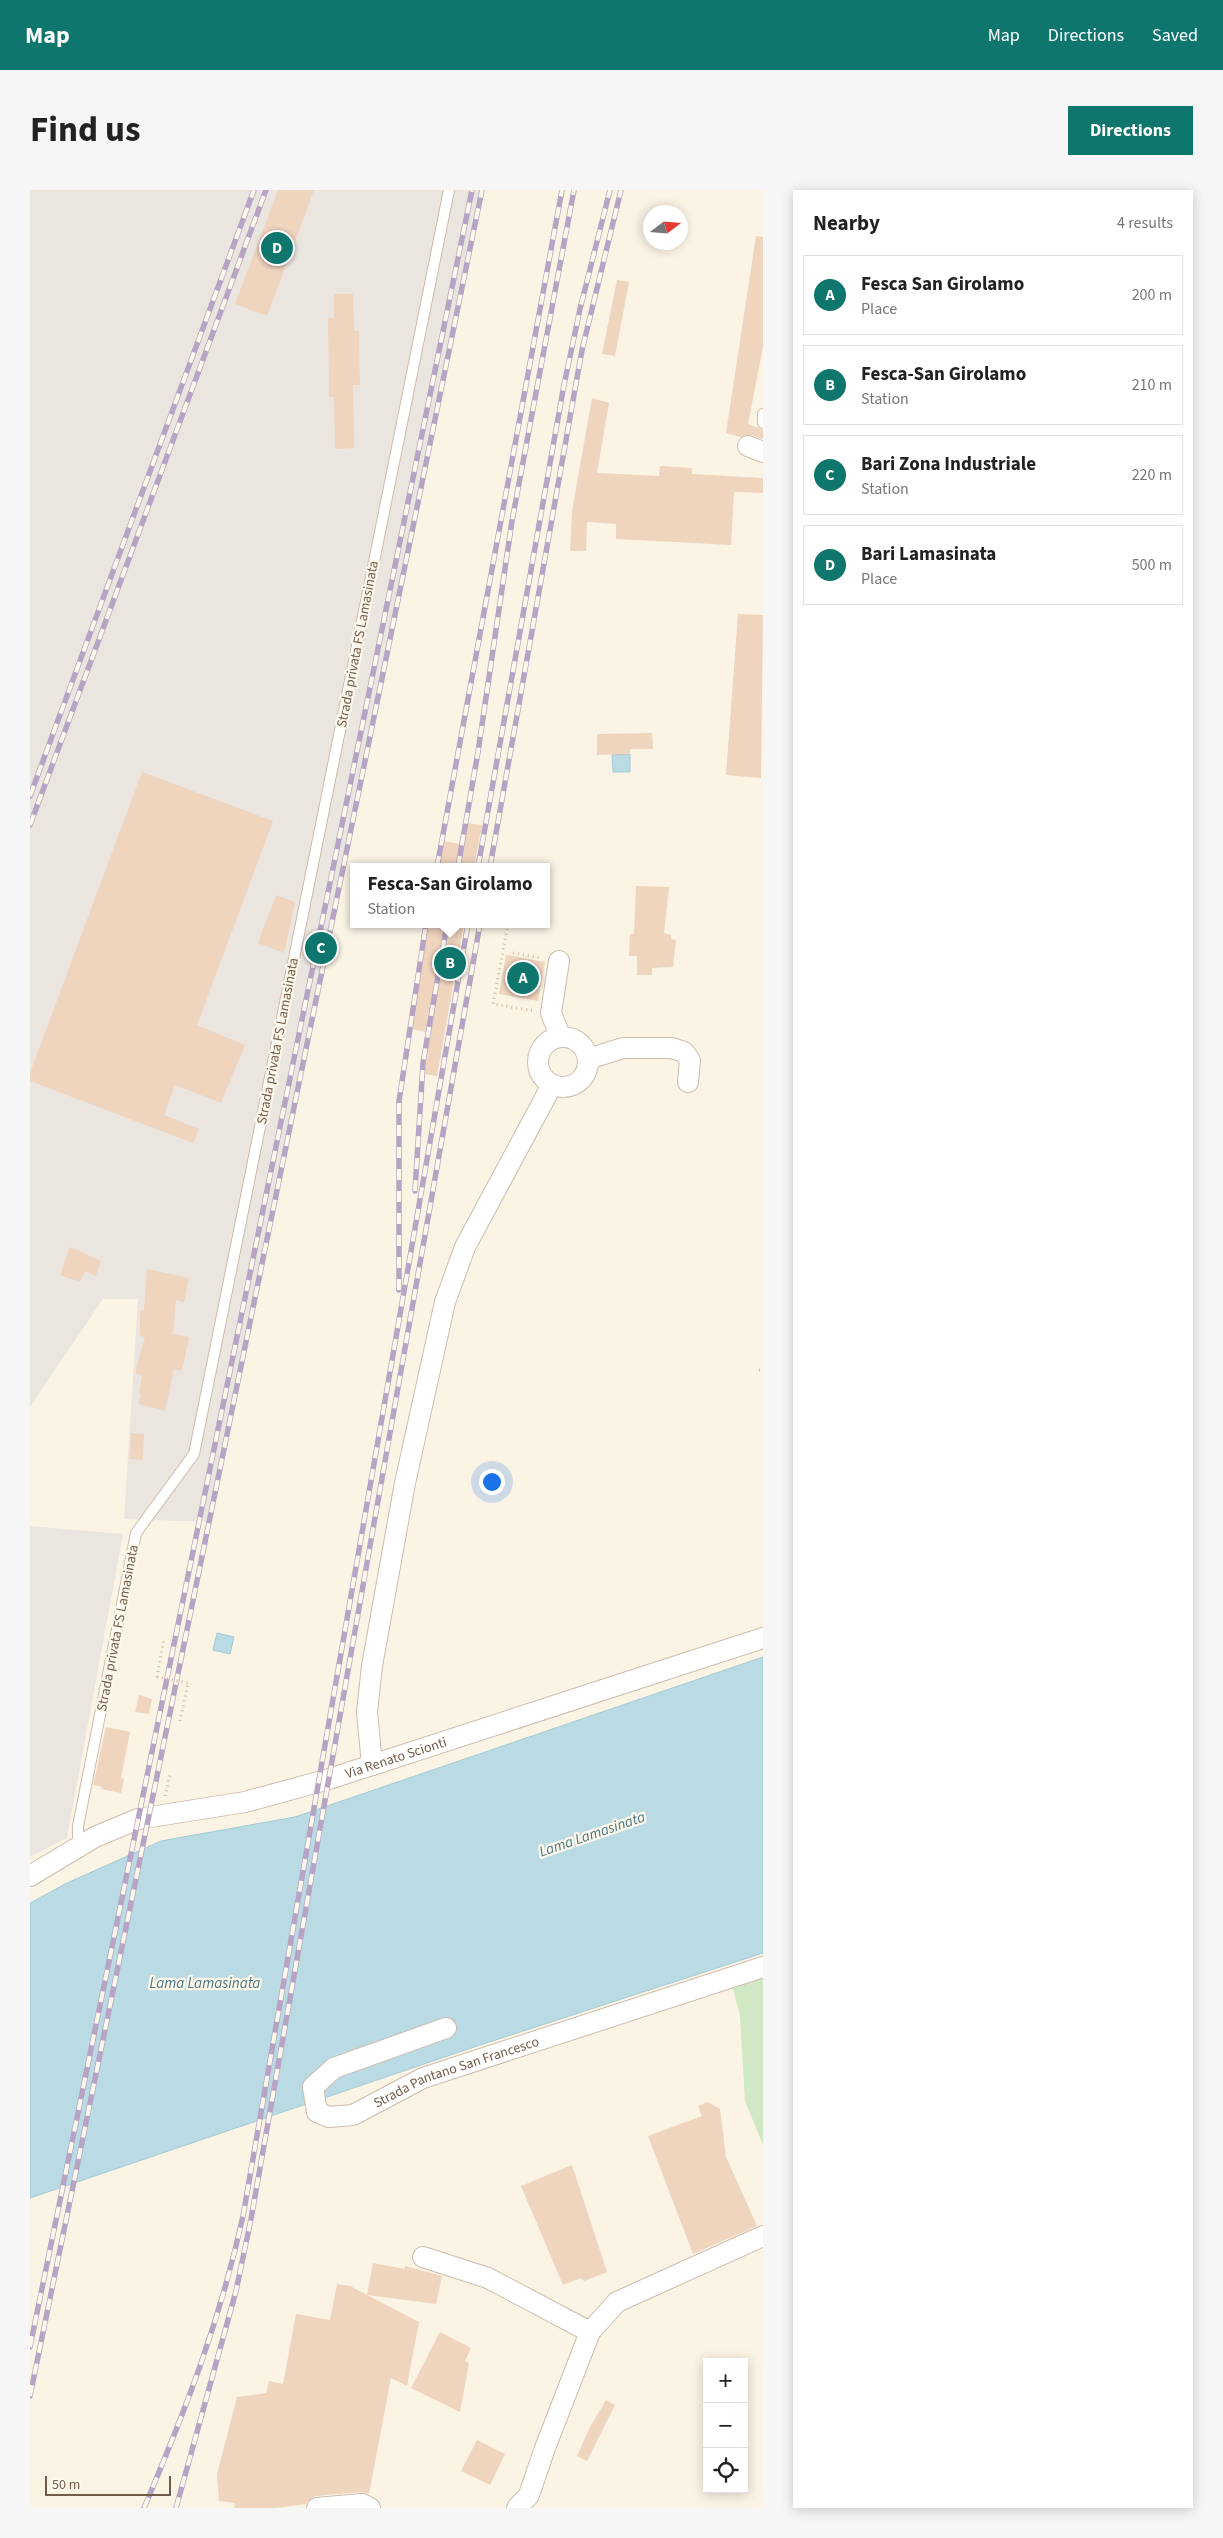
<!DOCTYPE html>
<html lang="en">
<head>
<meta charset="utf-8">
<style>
  body { margin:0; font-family:"Source Sans 3",sans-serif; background:#f6f6f6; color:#222 }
  .controls { position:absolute; right:15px; bottom:15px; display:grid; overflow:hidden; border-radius:0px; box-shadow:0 2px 12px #0003 }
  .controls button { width:45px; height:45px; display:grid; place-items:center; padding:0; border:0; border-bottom:1px solid #e0e0e0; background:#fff; color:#222; font:25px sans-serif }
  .compass { position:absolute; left:613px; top:15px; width:45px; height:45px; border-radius:50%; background:#fff; box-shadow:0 2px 12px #0003; rotate:74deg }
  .scale { position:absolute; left:15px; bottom:12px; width:126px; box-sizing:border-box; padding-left:5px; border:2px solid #725b4b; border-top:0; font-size:14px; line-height:18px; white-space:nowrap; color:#725b4b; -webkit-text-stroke:4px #fef8eb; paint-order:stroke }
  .you { position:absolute; left:461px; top:1291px; width:18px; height:18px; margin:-12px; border:4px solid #fff; border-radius:50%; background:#1a73e8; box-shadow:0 0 0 8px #1a73e833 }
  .badge { display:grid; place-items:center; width:32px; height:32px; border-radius:50%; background:#0f766e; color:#fff; font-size:16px; font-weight:700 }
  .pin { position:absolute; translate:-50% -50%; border:2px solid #fff; box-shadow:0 1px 5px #0006 }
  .popup { position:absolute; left:320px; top:673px; width:200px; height:65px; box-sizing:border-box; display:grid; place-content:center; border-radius:0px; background:#fff; filter:drop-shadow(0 1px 4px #0005); font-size:16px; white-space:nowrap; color:#767676 }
  .popup b { font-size:19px; color:#222 }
  .popup::after { content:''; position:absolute; left:50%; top:100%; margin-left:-10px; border:10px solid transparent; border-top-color:#fff }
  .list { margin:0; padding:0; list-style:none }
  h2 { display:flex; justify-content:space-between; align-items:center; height:65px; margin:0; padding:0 20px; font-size:21px }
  h2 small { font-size:16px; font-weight:400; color:#767676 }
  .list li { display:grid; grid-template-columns:32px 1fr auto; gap:15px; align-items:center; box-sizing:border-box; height:80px; margin:0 10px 10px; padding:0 10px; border:1px solid #e0e0e0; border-radius:0px }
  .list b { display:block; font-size:19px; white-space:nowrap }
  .list p { margin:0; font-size:16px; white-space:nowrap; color:#767676 }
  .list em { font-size:16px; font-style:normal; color:#767676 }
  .icon { flex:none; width:28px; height:28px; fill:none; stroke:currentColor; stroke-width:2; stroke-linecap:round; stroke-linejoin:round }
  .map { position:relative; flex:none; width:733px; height:2318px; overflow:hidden; border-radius:0px }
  header { display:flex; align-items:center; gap:30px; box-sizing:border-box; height:70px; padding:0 25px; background:#0f766e; color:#fff }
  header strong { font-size:24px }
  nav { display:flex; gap:28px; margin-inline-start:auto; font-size:18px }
  .intro { display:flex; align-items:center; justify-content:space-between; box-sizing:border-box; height:120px; padding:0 30px }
  h1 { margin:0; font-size:35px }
  .button { padding:12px 22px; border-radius:0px; background:#0f766e; color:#fff; font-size:18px; font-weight:700 }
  main { display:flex; gap:30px; padding:0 30px }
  aside { flex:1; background:#fff; border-radius:0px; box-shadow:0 2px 12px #0003 }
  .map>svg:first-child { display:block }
</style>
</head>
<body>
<header>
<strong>Map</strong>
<nav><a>Map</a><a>Directions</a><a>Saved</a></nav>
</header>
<div class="intro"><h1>Find us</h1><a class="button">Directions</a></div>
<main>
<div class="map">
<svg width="733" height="2318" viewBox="0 0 733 2318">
  <rect width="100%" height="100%" fill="#fbf4e5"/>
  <g fill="#ebe5df">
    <path d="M0,0H452L181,1332L94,1329L108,1109H73L0,1217Z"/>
    <path d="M0,1336L93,1344L37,1648L0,1667Z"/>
  </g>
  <path fill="#d0e8c4" d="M733,1785V1955L715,1911L710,1826L702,1795Z"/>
  <g fill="#badbe4" stroke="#a1cad5">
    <path d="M600,564V582H583L582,565Z"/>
    <path d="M187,1443L204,1447L200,1464L183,1460Z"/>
    <path d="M733,1467V1763L444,1857L0,2008V1713L37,1693L131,1651L265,1627Z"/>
  </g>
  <g fill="#efd4be">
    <path d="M248,0H284L237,126L205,114Z"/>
    <path d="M726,46L733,47V157L718,234L733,240V249L722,245L710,247L696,243Z"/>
    <path d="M587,90L599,92L585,166L572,164Z"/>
    <path d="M304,104H323L324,141H329L330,195H323L324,258L305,259L304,207H299L298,128H304Z"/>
    <path d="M562,208L579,213L567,283L629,286L630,276L662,278V284L733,288V303L704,302L701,355L586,349V334L557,332L556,361H540L542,321Z"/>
    <path d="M708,424L733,425L731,588L696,585Z"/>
    <path d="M622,543L623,559H600V564L567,565V544Z"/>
    <path d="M112,582L243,631L167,835L215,855L191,913L145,895L134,925L169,939L163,953L0,891V883Z"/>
    <path d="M438,633L452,635L444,677H409L414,651L434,655Z"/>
    <path d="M606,696L639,697L634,743L641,745V749L646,750L643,777L622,778V785H607V766H599L600,744H604Z"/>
    <path d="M246,705L265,712L254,763L228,753Z"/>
    <path d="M399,734H434L407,886L394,884L401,843L381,839Z"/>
    <path d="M476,765L515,772L508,811L469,804Z"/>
    <path d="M40,1057L71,1071L66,1086L55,1081L50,1092L30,1085Z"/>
    <path d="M117,1079L159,1088L154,1112L146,1110L143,1144L159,1147L152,1181L144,1179L135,1221L109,1214L111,1204L109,1203L112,1185L106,1184V1179L115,1147L110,1146V1120H114Z"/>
    <path d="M101,1243L114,1244L113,1270L100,1269Z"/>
    <path d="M109,1505L122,1509L119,1524L105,1522Z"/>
    <path d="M76,1537L100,1542L91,1588L94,1589L91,1603L71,1599L72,1597L63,1595Z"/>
    <path d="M678,1912L690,1919L696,1967L727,2036L663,2064L618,1946L672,1926L668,1916Z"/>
    <path d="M542,1975L577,2082L554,2091L551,2088L533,2095L491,1996Z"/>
    <path d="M343,2073L375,2079V2076L412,2086L406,2114L337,2105Z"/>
    <path d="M307,2094L320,2096L389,2132L377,2196L361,2188L339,2304L331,2302L286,2306L280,2309L276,2314L245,2318H204L205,2313L189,2311L187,2284L207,2207L236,2203L239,2191L253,2194L266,2124L300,2130Z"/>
    <path d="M410,2142L441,2158L435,2171L439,2173L430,2222L381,2198Z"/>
    <path d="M576,2210L585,2215L557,2271L547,2266L560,2237Z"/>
    <path d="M447,2250L475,2264L460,2295L431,2281Z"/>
  </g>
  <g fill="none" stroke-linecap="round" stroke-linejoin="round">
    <defs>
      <g id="lane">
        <path d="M733,224V233"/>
        <path d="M48,1657V1636L106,1343L164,1264L419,0"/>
      </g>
      <g id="street">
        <path d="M718,256L733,262"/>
        <path d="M529,771L521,823L530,846"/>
        <circle cx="533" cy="872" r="25"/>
        <path d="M558,869L593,858H642L654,862L660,870L658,892"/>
        <path d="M342,1575L337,1522L342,1476L375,1293L415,1112L435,1057L522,895"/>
        <path id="s1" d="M0,1686L65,1647L108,1629L215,1612L299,1589L733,1448"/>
        <path id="s2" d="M416,1838L304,1878L283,1897L287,1922L299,1927L323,1925L393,1888L733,1777"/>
        <path d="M393,2067L458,2088L560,2142"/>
        <path d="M287,2318L332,2314L340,2318"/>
        <path d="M487,2318L499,2305L515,2258L560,2142L587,2112L733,2046"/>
      </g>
    </defs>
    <use href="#lane" stroke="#ccbcac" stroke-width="12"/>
    <use href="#street" stroke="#ccbcac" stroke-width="22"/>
    <g stroke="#d4b8a1" stroke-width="3" stroke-dasharray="1 4" stroke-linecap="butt">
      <path d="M478,734L463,814L505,821"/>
      <path d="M483,763L510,768"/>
      <path d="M729,1180H733"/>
      <path d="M127,1487L134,1448"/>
      <path d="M150,1531L158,1493"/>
      <path d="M135,1606L140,1585"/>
    </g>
    <use href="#lane" stroke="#fff" stroke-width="10"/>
    <use href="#street" stroke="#fff" stroke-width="20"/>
    <defs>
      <g id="rail">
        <path d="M0,606L224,0"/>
        <path d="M0,635L236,0"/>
        <path d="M407,677L532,0"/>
        <path d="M428,677L448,562L482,331L544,0"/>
        <path d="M448,677L534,195L550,119L580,0"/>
        <path d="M460,677L552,160L591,0"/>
        <path d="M385,1001L393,873L417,734"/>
        <path d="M369,1100V911L396,734"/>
        <path d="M0,2157L442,0"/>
        <path d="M0,2206L452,0"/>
        <path d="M114,2318C156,2219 190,2131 213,2026L438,734"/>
        <path d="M146,2318L206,2101L221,2029L450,734"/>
      </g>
    </defs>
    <use href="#rail" stroke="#b7a4c4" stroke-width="5.5"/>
    <use href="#rail" stroke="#fef8eb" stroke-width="4" stroke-dasharray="11" stroke-linecap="butt"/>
    <path stroke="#d4b8a1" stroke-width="3" stroke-dasharray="1 4" stroke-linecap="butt" d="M127,1487L158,1493"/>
  </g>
  <g text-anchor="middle" stroke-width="4.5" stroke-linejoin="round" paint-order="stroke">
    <g font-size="14" fill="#725b4b" stroke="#fef8eb">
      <text transform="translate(327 454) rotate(-79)" y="5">Strada privata FS Lamasinata</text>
      <text transform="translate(247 851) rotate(-79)" y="5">Strada privata FS Lamasinata</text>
      <text transform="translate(87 1438) rotate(-79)" y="5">Strada privata FS Lamasinata</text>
      <text dy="5" stroke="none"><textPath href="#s1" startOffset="388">Via Renato Scionti</textPath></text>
      <text dy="5" stroke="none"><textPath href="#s2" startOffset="322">Strada Pantano San Francesco</textPath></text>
    </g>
    <g font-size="15" font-style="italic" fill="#477785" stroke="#fef8eb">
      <text transform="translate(562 1644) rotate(-19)" y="5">Lama Lamasinata</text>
      <text x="175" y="1798">Lama Lamasinata</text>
    </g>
  </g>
</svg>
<div class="controls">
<button>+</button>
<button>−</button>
<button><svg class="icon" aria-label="locate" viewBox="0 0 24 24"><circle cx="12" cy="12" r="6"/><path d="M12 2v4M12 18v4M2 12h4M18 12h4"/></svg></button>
</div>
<svg class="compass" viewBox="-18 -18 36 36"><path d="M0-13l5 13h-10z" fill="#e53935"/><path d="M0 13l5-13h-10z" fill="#767676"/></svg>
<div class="scale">50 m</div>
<div class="you"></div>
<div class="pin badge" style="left:493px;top:788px">A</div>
<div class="pin badge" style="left:420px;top:773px">B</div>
<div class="popup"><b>Fesca-San Girolamo</b>Station</div>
<div class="pin badge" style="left:291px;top:758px">C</div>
<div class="pin badge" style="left:247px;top:58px">D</div>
</div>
<aside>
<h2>Nearby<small>4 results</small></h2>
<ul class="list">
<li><span class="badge">A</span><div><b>Fesca San Girolamo</b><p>Place</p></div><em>200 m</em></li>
<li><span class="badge">B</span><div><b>Fesca-San Girolamo</b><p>Station</p></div><em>210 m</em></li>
<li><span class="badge">C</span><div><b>Bari Zona Industriale</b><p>Station</p></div><em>220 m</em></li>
<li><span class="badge">D</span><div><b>Bari Lamasinata</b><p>Place</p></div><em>500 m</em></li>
</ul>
</aside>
</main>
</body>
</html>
